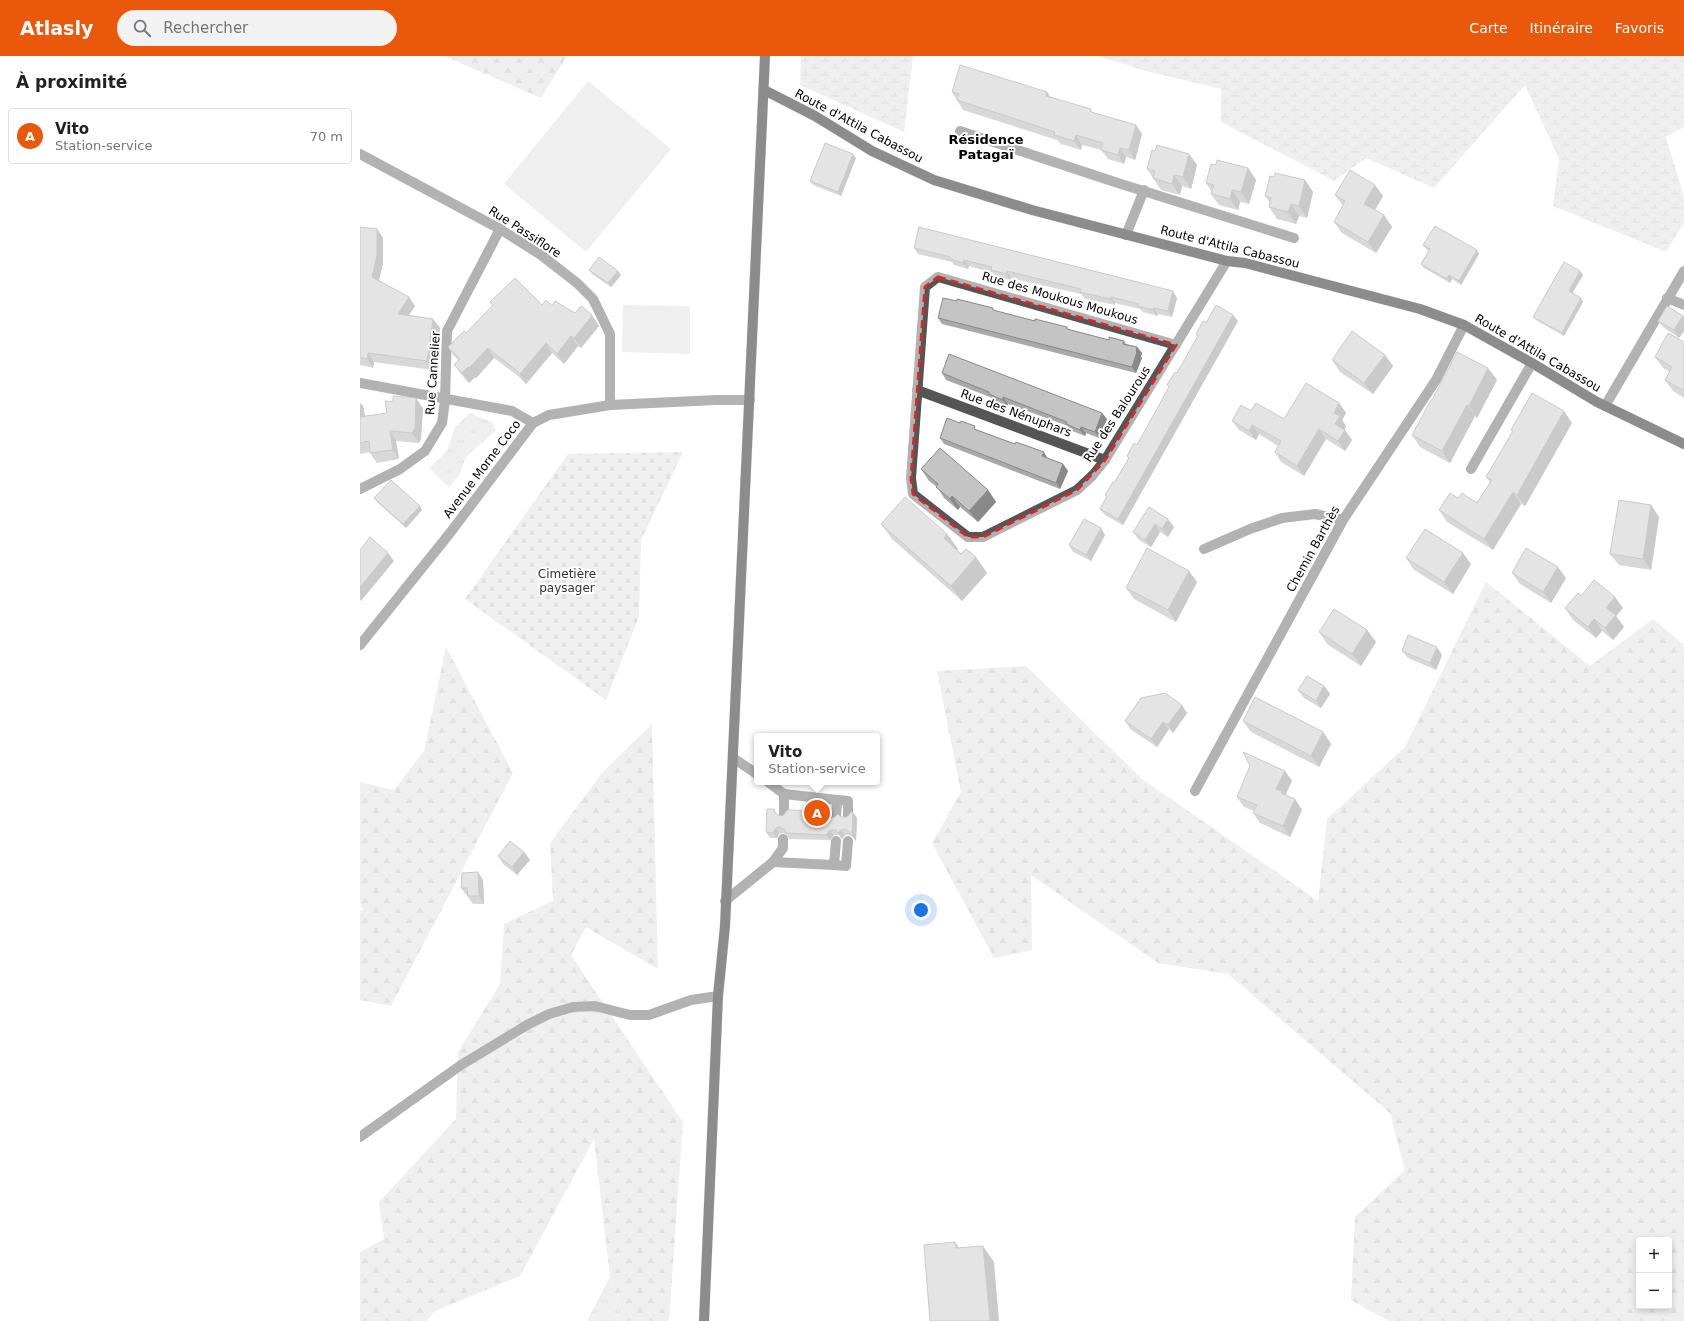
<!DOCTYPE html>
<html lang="fr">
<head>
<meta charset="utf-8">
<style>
  body { margin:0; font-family:"DejaVu Sans",sans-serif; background:#f2f2f2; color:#202124 }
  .controls { position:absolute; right:12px; bottom:12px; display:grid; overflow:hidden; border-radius:4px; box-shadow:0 2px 6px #0003 }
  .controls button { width:36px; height:36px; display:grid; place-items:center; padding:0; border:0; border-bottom:1px solid #e0e0e0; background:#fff; color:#202124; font:20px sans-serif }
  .you { position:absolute; left:561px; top:854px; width:14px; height:14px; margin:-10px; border:3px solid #fff; border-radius:50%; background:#1a73e8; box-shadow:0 0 0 6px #1a73e833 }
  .badge { display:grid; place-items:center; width:26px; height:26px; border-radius:50%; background:#ea580c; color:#fff; font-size:13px; font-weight:700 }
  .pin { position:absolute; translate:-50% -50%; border:2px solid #fff; box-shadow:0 1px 4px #0006 }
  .popup { position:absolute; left:394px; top:677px; width:126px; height:52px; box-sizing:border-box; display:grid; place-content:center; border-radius:4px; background:#fff; filter:drop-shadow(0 1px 3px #0005); font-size:13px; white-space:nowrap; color:#757577 }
  .popup b { font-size:15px; color:#202124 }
  .popup::after { content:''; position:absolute; left:50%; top:100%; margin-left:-8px; border:8px solid transparent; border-top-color:#fff }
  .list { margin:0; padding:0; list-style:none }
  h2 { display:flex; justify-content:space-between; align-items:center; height:52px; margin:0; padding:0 16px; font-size:17px }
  h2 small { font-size:13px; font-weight:400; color:#757577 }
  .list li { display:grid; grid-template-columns:26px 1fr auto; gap:12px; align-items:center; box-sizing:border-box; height:56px; margin:0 8px 8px; padding:0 8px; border:1px solid #e0e0e0; border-radius:4px }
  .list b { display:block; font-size:15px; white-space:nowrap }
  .list p { margin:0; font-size:13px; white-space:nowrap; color:#757577 }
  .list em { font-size:13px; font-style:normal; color:#757577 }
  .icon { flex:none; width:22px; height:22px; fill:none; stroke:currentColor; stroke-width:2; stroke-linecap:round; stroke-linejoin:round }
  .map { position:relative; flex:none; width:1324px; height:1265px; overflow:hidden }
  header { display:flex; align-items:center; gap:24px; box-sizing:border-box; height:56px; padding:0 20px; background:#ea580c; color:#fff }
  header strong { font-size:19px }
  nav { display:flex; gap:22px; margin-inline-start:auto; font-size:14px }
  .search { width:280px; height:36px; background:#f2f2f2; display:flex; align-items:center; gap:10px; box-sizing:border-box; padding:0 14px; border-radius:22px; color:#757577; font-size:15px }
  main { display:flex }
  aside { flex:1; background:#fff }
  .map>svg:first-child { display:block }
</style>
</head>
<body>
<header>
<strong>Atlasly</strong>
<div class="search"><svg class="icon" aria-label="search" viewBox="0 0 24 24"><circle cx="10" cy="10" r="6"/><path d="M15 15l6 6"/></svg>Rechercher</div>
<nav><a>Carte</a><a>Itinéraire</a><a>Favoris</a></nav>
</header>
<main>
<aside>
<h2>À proximité<small></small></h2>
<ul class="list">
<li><span class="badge">A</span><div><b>Vito</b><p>Station-service</p></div><em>70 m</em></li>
</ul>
</aside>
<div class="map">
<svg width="1324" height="1265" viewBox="0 0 1324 1265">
  <defs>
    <pattern id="grass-tufts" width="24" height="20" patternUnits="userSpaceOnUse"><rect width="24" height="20" fill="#dcdcdc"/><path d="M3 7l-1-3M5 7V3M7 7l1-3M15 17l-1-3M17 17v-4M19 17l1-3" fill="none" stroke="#bbb"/></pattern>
    <pattern id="forest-firs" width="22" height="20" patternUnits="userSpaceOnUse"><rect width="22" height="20" fill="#dcdcdc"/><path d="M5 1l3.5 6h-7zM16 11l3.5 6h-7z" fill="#bbb"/></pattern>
    <pattern id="wetland-marsh" width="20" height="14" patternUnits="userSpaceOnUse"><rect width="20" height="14" fill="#dcdcdc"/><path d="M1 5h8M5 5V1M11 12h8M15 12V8" fill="none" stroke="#bbb"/></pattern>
    <pattern id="cemetery-stones" width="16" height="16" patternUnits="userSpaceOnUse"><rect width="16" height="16" fill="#dcdcdc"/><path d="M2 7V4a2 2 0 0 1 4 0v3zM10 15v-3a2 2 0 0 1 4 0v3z" fill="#bbb"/></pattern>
  </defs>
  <rect width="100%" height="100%" fill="#fff"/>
  <g fill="url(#grass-tufts)">
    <path d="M110,357L132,366L136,374L106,401L100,418L89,431L69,412L87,395L95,371Z"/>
    <path d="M250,1221L265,1265H227Z"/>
  </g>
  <g fill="url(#forest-firs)" fill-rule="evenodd">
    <path d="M84,0H207L181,42Z"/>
    <path d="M1126,526L1230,610L1293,563L1324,589V1265H1029L991,1244L995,1161L1045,1114L1030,1057L868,918L798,907L671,819L672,894L634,902L572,787L601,736L577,615L666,610L782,723L958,845L967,763L1045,691ZM1279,1184H1309V1250H1279Z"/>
    <path d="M86,591L153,717L31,950L0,944V854H3L0,848V726L34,734L64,695Z"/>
    <path d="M292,668L298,913L226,871L211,899L323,1066L309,1265H265L250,1221L234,1083L160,1220L75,1255L66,1265H0V1196L24,1183L19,1146L96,1063L98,996L140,928L144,868L193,845L190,787L241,718Z"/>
  </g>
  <g fill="url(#wetland-marsh)">
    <path d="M441,0H553L544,76L440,29Z"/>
    <path d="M737,0H1324V71L1306,81L1324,141V167L1306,196L1193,150L1199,103L1165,29L1074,132L1006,102L974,125L861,66V33L786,15Z"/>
  </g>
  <path fill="url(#cemetery-stones)" d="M323,396L281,484L279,560L246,644L105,543L208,398Z"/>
  <g fill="#dcdcdc">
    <path d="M228,25L311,93L226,196L144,128Z"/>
    <path d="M263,249L330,250V298L262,296Z"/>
  </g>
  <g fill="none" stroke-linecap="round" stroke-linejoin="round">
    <defs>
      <g id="major">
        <path d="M404,34L455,60L512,95L574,124L672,154L867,205L885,207L1060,253L1104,269L1172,307L1237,346L1324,388"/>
        <path d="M344,1265L358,940L365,870L405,0"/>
      </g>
    </defs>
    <use href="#major" stroke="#dbdbdb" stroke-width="11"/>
    <g stroke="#555" stroke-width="10">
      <path d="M600,75L761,128L934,182"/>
      <path d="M0,98L140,173L181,199L217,227L233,243L250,278V349"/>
      <path d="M766,179L784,134"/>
      <path d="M1307,242L1324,249"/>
      <path d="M816,289L578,221L565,231L551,422L553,438L608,481H623L717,434L733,419L745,404L867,205"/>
      <path d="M0,327L152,355L173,367"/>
      <path d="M557,334L745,404"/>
      <path d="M1245,350L1324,215"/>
      <path d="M1111,413L1172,307"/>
      <path d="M0,433L40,413L65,395L82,367L85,344L87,275L140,173"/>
      <path d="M844,493L890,473L922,462L955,458L983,464"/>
      <path d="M0,589L90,477L173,367L189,359L250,349L356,344H390"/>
      <path d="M373,702L397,718"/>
      <path d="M408,726L424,738V759"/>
      <path d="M835,735L983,464L1076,324L1104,269"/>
      <path d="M424,738L477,744L476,761"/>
      <path d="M477,744L488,745V761"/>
      <path d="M413,806L474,809L476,785"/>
      <path d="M474,809L486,810L488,785"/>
      <path d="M365,845L413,806L423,792V783"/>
      <path d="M0,1081L101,1009L167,969L189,958L213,951L235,950L270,959H289L331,944L358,940"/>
    </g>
    <use href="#major" stroke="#000" stroke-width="10"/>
  </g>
  <g fill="#a9a9a9">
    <path d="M592,36H687L690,41L734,57L776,69L782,78L775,104L766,101L764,108L748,103L741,94L722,89L721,94L701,88L697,84L603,54Z"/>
    <path d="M795,95L829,98L837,109L831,133L822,130L820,139L801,134L787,113Z"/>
    <path d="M496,102L481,140L453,129L450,125Z"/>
    <path d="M856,109L888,112L896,124L889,148L880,146L878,154L859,149L851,138L852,136L846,127Z"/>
    <path d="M914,121L945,124L953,136L947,162L939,160L936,168L917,163L909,151L910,147L905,140Z"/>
    <path d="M975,139L1023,140L1015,154L1024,159L1032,171L1016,197L982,177L974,166L983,150Z"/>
    <path d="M0,171L17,173L23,182V207L19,224L55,250L49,259L73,263L80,272L73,314L14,306L13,312L0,309Z"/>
    <path d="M1063,189L1119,198L1101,229L1092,223L1090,227L1064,212L1061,208L1069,195L1066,193Z"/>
    <path d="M554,192L817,242L812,261L798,258L797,260L783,256L780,253L755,247V249L725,243L721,238L651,222L650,224L636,220L633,217L609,210L608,213L594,209L592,206L558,198Z"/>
    <path d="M229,214L261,219L251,231L232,218Z"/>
    <path d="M1223,219L1212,237L1223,246L1204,280L1176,264L1173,261Z"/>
    <path d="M130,246L192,250L215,257L231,258L239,270L221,292L218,290L204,308L192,297L166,328L158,320L134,302L116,322L115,321L109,327L101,318L94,309L98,304L94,300L88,291L106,277L133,250Z"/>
    <path d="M635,255L749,284L764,285L766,288L777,291L782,297L781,301L782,302L776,317L582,268L578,262Z"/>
    <path d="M873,259L878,265L763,469L745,459L740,453L747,441L745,439L754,427L768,403L767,400L777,389L809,332L807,329L817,317L837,281L836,278L846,267Z"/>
    <path d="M1324,262V275L1319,282L1304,272L1298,265Z"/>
    <path d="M1324,286V342L1313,335L1305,324L1310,316L1303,312L1295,301Z"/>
    <path d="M1025,299L1033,310L1013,338L980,316L972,304Z"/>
    <path d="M582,317L747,363L739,382L726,377L725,380L710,374L708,370L648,348L647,350L633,344L630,341L586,324Z"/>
    <path d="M1137,324L1117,362L1115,360L1090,407L1060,391L1052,379L1072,344Z"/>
    <path d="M0,347L3,350L5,360L63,352L61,382L59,387L36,385L39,403L17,407L10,397V396L0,398Z"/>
    <path d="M979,347L986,357L982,364L986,370L984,374L992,384L985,395L966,383L944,420L921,406L915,396L918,390L899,378L896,384L879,374L872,365L891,355L924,363Z"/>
    <path d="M1212,367L1165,450L1161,448L1133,494L1087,466L1079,454L1117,447L1130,426L1126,421L1153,376L1151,374Z"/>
    <path d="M618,374L703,408L708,415L700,433L584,388L580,382Z"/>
    <path d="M561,413L628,434L636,446L618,466L600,451L598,454L584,442L577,431L569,425Z"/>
    <path d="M14,442L62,454L46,472L17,446Z"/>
    <path d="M1291,449L1299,461L1291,514L1259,509L1250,498Z"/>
    <path d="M789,451L814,471L808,481L800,476L791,491L779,484L773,476Z"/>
    <path d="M521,468L587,478L598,493L597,494L627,517L602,545L532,483Z"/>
    <path d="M745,479L731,505L713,496L709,489Z"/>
    <path d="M1046,502L1111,508L1093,538L1054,514Z"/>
    <path d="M1152,517L1206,522L1191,547L1160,528Z"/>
    <path d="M837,526L816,566L774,543L766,532Z"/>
    <path d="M1205,552H1263L1256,560L1264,571L1253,584L1242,575L1236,582L1213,564Z"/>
    <path d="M1007,574L1016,586L1001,610L967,588L959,576Z"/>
    <path d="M1042,595L1082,599L1076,614L1048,602Z"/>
    <path d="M964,630L970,638L961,652L944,642L938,634Z"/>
    <path d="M827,657L813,677L809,673L797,691L770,673L765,665Z"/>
    <path d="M883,665L963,676L971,688L959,711L891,676Z"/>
    <path d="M925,715L932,725L925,739L942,754L930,781L900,767L893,757L894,755L884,751L877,741Z"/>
    <path d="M414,753L417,759L420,760L470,761L472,762L481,761L497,762L496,785L492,780L488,779H485L482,783L479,779H474L470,784L429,783L426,778L423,777L419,778L417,782H410L406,776Z"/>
    <path d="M164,796L170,804L157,819L143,808L138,800Z"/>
    <path d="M123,824L124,848H113L101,832Z"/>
  </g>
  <g fill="#898989">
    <path d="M687,36L693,46L686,40Z"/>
    <path d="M776,69L782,78L775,104L769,94Z"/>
    <path d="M716,79L722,89L721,94L714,85Z"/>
    <path d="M760,92L766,101L764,108L758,99Z"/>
    <path d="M493,98L496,102L481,140L478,136Z"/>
    <path d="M829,98L837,109L831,133L823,121Z"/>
    <path d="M888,112L896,124L889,148L881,136Z"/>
    <path d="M814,119L822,130L820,139L812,128Z"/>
    <path d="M945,124L953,136L947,162L939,150Z"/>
    <path d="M1015,129L1023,140L1012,159L1004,148Z"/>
    <path d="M872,134L880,146L878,154L870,143Z"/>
    <path d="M931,148L939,160L936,168L928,156Z"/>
    <path d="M1024,159L1032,171L1016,197L1008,186Z"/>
    <path d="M17,173L23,182V207L18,229L12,221Z"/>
    <path d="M1117,194L1119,198L1101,229L1099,225Z"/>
    <path d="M604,204L609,210L608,213L603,207Z"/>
    <path d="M258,215L261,219L251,231L248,227Z"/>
    <path d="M647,215L651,222L650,224L646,218Z"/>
    <path d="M1220,215L1223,219L1211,239L1209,235Z"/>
    <path d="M1089,219L1092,223L1090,227L1087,223Z"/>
    <path d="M813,235L817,242L812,261L808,255Z"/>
    <path d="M49,241L55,250L44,266L38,258Z"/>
    <path d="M751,241L755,247V249L750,243Z"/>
    <path d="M1221,242L1223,246L1204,280L1202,277Z"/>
    <path d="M794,252L798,258L797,260L793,254Z"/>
    <path d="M231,258L239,270L221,292L214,282Z"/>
    <path d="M873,259L878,265L763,469L758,463Z"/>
    <path d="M1323,260L1324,262V275L1319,282L1314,274Z"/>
    <path d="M73,263L80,272L73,314L67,305Z"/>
    <path d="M211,280L218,290L204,308L197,298Z"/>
    <path d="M186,287L192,297L166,328L160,318Z"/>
    <path d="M777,291L782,297L781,301L782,302L776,317L772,311Z"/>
    <path d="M128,292L134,302L116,322L109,312Z"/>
    <path d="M8,297L14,306L13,312L7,303Z"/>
    <path d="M1025,299L1033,310L1013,338L1004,327Z"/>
    <path d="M108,311L115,321L109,327L102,317Z"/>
    <path d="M1128,312L1137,324L1117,362L1109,350Z"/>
    <path d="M643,341L648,348L647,350L643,344Z"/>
    <path d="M56,342L63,352L61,382L59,387L52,377Z"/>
    <path d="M0,347L3,350L7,371L0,361Z"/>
    <path d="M979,347L986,357L982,364L986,370L982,378L975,368L974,357Z"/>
    <path d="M1107,349L1115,360L1090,407L1082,395Z"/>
    <path d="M1204,355L1212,367L1165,450L1157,439Z"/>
    <path d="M742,357L747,363L739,382L735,376Z"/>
    <path d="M892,369L899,378L896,384L889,375Z"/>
    <path d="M721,371L726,377L725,380L720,374Z"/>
    <path d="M959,373L966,383L944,420L937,410Z"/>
    <path d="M985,374L992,384L985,395L978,385Z"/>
    <path d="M30,375L36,385L39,403L33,394Z"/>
    <path d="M684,396L688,403L682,400Z"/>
    <path d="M703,408L708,415L700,433L696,427Z"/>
    <path d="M628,434L636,446L618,466L609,455Z"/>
    <path d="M1153,436L1161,448L1133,494L1124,483Z"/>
    <path d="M592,440L600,451L598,454L590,443Z"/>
    <path d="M1291,449L1299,461L1291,514L1283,503Z"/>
    <path d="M60,450L62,454L46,472L43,468Z"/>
    <path d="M808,463L814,471L808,481L802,473Z"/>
    <path d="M795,468L800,476L791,491L785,484Z"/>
    <path d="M741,472L745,479L731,505L726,499Z"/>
    <path d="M587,478L598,493L594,497L584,482Z"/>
    <path d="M28,497L34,505L1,545L0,543V531Z"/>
    <path d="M1103,497L1111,508L1093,538L1084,526Z"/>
    <path d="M616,501L627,517L602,545L591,530Z"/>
    <path d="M1198,511L1206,522L1191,547L1183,536Z"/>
    <path d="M829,515L837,526L816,566L808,554Z"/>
    <path d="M1255,541L1263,552L1256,560L1264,571L1253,584L1245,572L1246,552Z"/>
    <path d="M1234,563L1242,575L1236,582L1228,571Z"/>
    <path d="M1007,574L1016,586L1001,610L992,598Z"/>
    <path d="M1077,591L1082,599L1076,614L1070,607Z"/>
    <path d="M964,630L970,638L961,652L956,645Z"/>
    <path d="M822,649L827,657L813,677L808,669Z"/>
    <path d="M803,666L809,673L797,691L791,683Z"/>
    <path d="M963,676L971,688L959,711L951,700Z"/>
    <path d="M925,715L932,725L924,742L916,733Z"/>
    <path d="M935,743L942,754L930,781L923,770Z"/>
    <path d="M493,756L497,762L496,785L492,780Z"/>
    <path d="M416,772L419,778L417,782L413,777Z"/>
    <path d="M470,774L474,779L470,784L466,779Z"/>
    <path d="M481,774L485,779L482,783L478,777Z"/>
    <path d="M164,796L170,804L157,819L152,811Z"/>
    <path d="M118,816L123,824L124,848L119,840Z"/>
    <path d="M595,1186L606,1202L596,1192Z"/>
    <path d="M623,1190L634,1206L639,1265H630Z"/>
  </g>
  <g fill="#c4c4c4" stroke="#898989">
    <path d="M600,9L687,36L686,40L731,53V56L776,69L769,94L760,92L758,99L741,94L743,87L716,79L714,85L694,79L695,76L597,44L599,38L592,36Z"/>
    <path d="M465,87L493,98L478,136L450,125Z"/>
    <path d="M797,89L829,98L823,121L814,119L812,128L793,122L795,115L787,113L792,94L795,95Z"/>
    <path d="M857,104L888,112L881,136L872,134L870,143L851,138L854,129L846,127L851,108L856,109Z"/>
    <path d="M990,114L1015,129L1004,148L1024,159L1008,186L974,166L985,145L975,139Z"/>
    <path d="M915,117L945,124L939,150L931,148L928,156L909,151L911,142L905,140L910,120L914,121Z"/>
    <path d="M1075,170L1117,194L1099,225L1089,219L1087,223L1061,208L1070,193L1063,189Z"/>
    <path d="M0,171L17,173V199L12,221L49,241L38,258L73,263L67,305L8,297L7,303L0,301Z"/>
    <path d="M559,171L813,235L808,255L794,252L793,254L778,250L779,248L751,241L750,243L720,236L721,233L647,215L646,218L631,214L632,211L604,204L603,207L590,203V201L554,192Z"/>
    <path d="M239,201L258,215L248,227L229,214Z"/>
    <path d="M1204,206L1220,215L1209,235L1221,242L1202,277L1173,261Z"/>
    <path d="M155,222L182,249L186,244L192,250L195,245L215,257L221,250L231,258L232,260L214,282L211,280L197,298L186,287L160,318L151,310L128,292L109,312L108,311L102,317L94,309L100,303L88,291L104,275L106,277L133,249L130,246Z"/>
    <path d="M583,242L597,245V243L633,252V254L675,265V263L707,271V273L749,284V281L764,285L763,288L777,291L776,295L777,296L772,311L578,262Z"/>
    <path d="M856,249L873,259L758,463L740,453L747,440L745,439L753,426L754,427L769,402L767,400L774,387L777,389L809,331L807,329L815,316L817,317L838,280L836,278L843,265L846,267Z"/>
    <path d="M1307,250L1323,260L1314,274L1298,265Z"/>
    <path d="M992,275L1025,299L1004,327L972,304Z"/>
    <path d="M1308,277L1324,286V335L1305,324L1312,311L1295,301Z"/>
    <path d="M1097,296L1128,312L1109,350L1107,349L1082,395L1052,379L1071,344H1072Z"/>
    <path d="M589,298L742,357L735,376L721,371L720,374L706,368L707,366L643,341V344L629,338V336L582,317Z"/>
    <path d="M946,327L979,347L974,357L980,360L975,368L985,374L978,385L959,373L937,410L915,396L921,385L892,369L889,375L872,365L881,349L891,355L896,347L924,363Z"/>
    <path d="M1172,337L1204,355L1157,439L1153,436L1124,483L1079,454L1090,437L1098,442L1102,437L1117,447L1132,424L1126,421L1153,375L1151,374Z"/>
    <path d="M33,340L56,342L55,372L52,377L30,375L33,394L10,397L9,385L0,387V360V361L27,357L25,345L33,346Z"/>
    <path d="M587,362L600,367L601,365L615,370L614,373L655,388L656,386L684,396L682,400L703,408L696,427L580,382Z"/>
    <path d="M580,392L628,434L609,455L592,440L590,443L576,431L578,428L561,413Z"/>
    <path d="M31,424L60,450L43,468L14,442Z"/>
    <path d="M545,441L587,478L584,482L601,498L606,493L616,501L591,530L521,468Z"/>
    <path d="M1259,444L1291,449L1283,503L1250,498Z"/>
    <path d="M789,451L808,463L802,473L795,468L785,484L773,476Z"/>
    <path d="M724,463L741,472L726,499L709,489Z"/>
    <path d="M1065,473L1103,497L1084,526L1046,502Z"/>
    <path d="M10,481L28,497L0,531V494Z"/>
    <path d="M787,492L829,515L808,554L766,532Z"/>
    <path d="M1166,492L1198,511L1183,536L1152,517Z"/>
    <path d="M1234,524L1255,541L1246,552L1256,559L1245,572L1234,563L1228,571L1205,552L1218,537L1221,540Z"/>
    <path d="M974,553L1007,574L992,598L959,576Z"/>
    <path d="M1048,579L1077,591L1070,607L1042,595Z"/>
    <path d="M947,620L964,630L956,645L938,634Z"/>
    <path d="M805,637L822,649L808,669L803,666L791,683L765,665L781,642Z"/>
    <path d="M895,641L963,676L951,700L883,665Z"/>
    <path d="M883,696L925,715L916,733L922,735L921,737L935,743L923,770L893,757L897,749L877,741L890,710Z"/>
    <path d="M407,753H414L415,757L420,760L424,759L427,754L466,755L468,761L472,762L475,761L478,758L481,761H487L491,756H493L492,780L488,775L484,773L481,774L478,777L476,774H470L466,779L426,777L425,774L420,771L416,772L413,777L406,776Z"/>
    <path d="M150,785L164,796L152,811L138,800Z"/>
    <path d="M118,816L119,840H108L107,832H101L102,817Z"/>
    <path d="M595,1186L596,1192L623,1190L630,1265H570L564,1189Z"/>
  </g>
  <path d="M0 0H1324V1265H0ZM578,221L816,289L745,404L717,434L623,481H608L553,438L551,422L565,231Z" fill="#fff" fill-opacity=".55" fill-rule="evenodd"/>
  <path fill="none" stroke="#d62828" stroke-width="3" stroke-dasharray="8 5" stroke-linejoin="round" d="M578,221L816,289L745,404L717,434L623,481H608L553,438L551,422L565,231Z"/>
  <g text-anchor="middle" stroke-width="4" stroke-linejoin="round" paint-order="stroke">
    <g font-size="12" fill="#000" stroke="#fff">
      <text transform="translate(499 70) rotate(28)" y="4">Route d'Attila Cabassou</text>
      <text transform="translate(165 176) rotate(33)" y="4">Rue Passiflore</text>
      <text transform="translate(870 191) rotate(14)" y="4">Route d'Attila Cabassou</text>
      <text transform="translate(700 242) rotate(16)" y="4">Rue des Moukous Moukous</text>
      <text transform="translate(1178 297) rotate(30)" y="4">Route d'Attila Cabassou</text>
      <text transform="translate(73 317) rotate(-86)" y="4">Rue Cannelier</text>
      <text transform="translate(656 357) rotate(20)" y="4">Rue des Nénuphars</text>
      <text transform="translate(757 358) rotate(-57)" y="4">Rue des Balourous</text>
      <text transform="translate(122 413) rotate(-53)" y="4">Avenue Morne Coco</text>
      <text transform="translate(953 493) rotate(-61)" y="4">Chemin Barthès</text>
    </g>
    <g font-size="12" fill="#333" stroke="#fff">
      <text x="207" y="522">Cimetière<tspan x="207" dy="14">paysager</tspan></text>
    </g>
    <g font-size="13" font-weight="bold" fill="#000" stroke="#fff">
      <text x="626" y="88">Résidence<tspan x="626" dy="15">Patagaï</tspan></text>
    </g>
  </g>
</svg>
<div class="controls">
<button>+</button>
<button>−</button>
</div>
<div class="you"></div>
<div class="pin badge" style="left:457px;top:757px">A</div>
<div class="popup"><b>Vito</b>Station-service</div>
</div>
</main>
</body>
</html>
